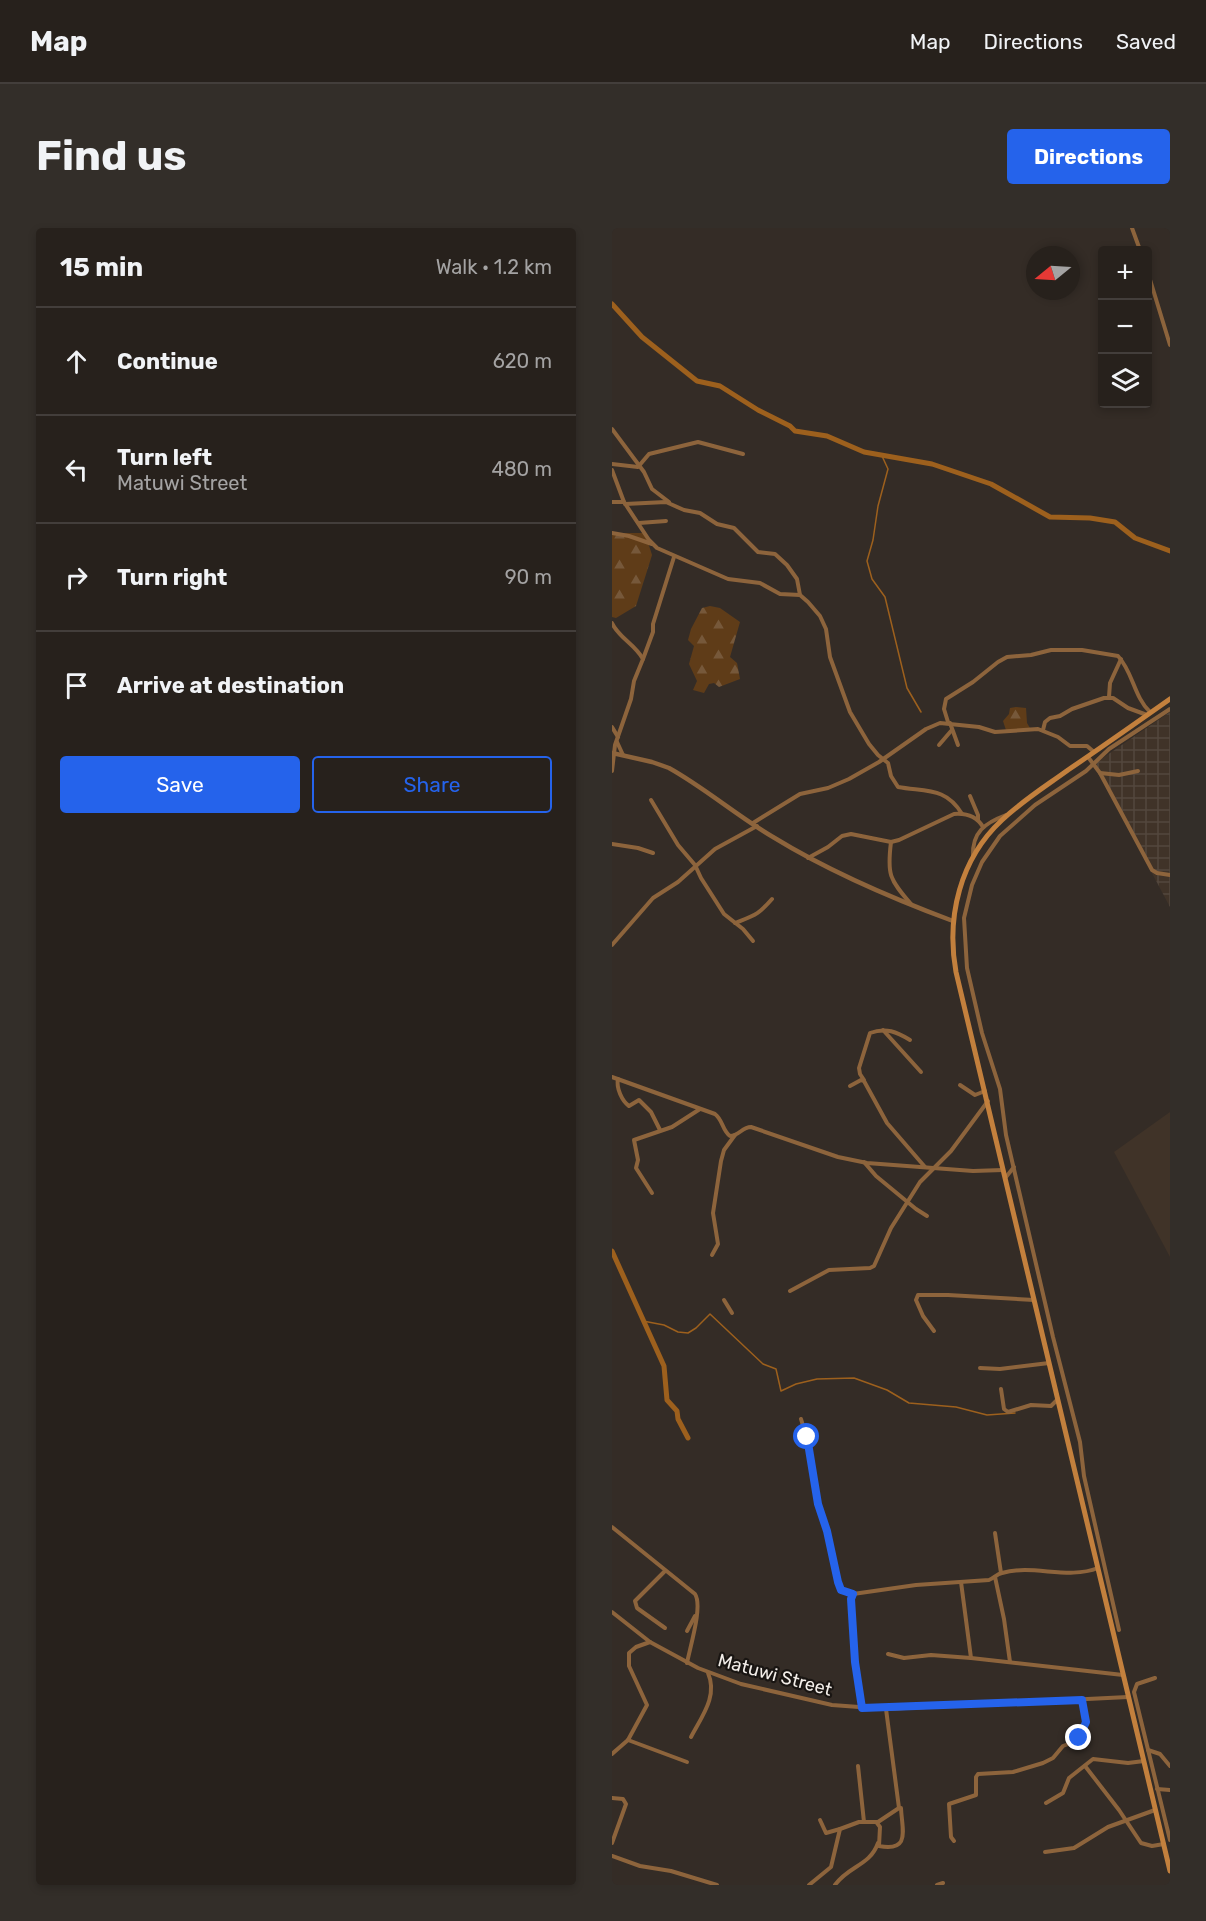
<!DOCTYPE html>
<html lang="en">
<head>
<meta charset="utf-8">
<style>
  body { margin:0; font-family:Rubik,sans-serif; background:#332e29; color:#f1f3f6 }
  .controls { position:absolute; right:18px; top:18px; display:grid; overflow:hidden; border-radius:6px; box-shadow:0 3px 9px #0003 }
  .controls button { width:54px; height:54px; display:grid; place-items:center; padding:0; border:0; border-bottom:2px solid #433e3b; background:#27211c; color:#f1f3f6; font:30px sans-serif }
  .compass { position:absolute; left:414px; top:18px; width:54px; height:54px; border-radius:50%; background:#27211c; box-shadow:0 3px 9px #0003; rotate:252deg }
  .stop { position:absolute; width:18px; height:18px; margin:-14px; border:4px solid #2563eb; border-radius:50%; background:#fff }
  .stop.end { background:#2563eb; border-color:#fff; box-shadow:0 2px 6px #0008 }
  .list { margin:0; padding:0; list-style:none }
  h2 { display:flex; justify-content:space-between; align-items:center; height:78px; margin:0; padding:0 24px; font-size:26px }
  h2 small { font-size:20px; font-weight:400; color:#a4a3a3 }
  .list li { display:grid; grid-template-columns:39px 1fr auto; gap:18px; align-items:center; box-sizing:border-box; height:108px; padding:0 24px; border-top:2px solid #433e3b }
  .list b { display:block; font-size:22px; white-space:nowrap }
  .list p { margin:0; font-size:20px; white-space:nowrap; color:#a4a3a3 }
  .list em { font-size:20px; font-style:normal; color:#a4a3a3 }
  .actions { display:flex; gap:12px; padding:18px 24px }
  .actions a { flex:1; padding:14px 0; border:2px solid #2563eb; border-radius:6px; text-align:center; font-size:21px; color:#2563eb }
  .actions .main { background:#2563eb; color:#fff }
  .icon { flex:none; width:33px; height:33px; fill:none; stroke:currentColor; stroke-width:2; stroke-linecap:round; stroke-linejoin:round }
  .map { position:relative; flex:none; width:558px; height:1657px; overflow:hidden; border-radius:6px }
  header { display:flex; align-items:center; gap:36px; box-sizing:border-box; height:84px; padding:0 30px; background:#27211c; border-bottom:2px solid #433e3b }
  header strong { font-size:28px }
  nav { display:flex; gap:33px; margin-inline-start:auto; font-size:21px }
  .intro { display:flex; align-items:center; justify-content:space-between; box-sizing:border-box; height:144px; padding:0 36px }
  h1 { margin:0; font-size:42px }
  .button { padding:15px 27px; border-radius:6px; background:#2563eb; color:#fff; font-size:21px; font-weight:700 }
  main { display:flex; gap:36px; padding:0 36px }
  aside { flex:1; background:#27211c; border-radius:6px; box-shadow:0 3px 9px #0003 }
  .map>svg:first-child { display:block }
</style>
</head>
<body>
<header>
<strong>Map</strong>
<nav><a>Map</a><a>Directions</a><a>Saved</a></nav>
</header>
<div class="intro"><h1>Find us</h1><a class="button">Directions</a></div>
<main>
<aside>
<h2>15 min<small>Walk · 1.2 km</small></h2>
<ul class="list">
<li><svg class="icon" aria-label="ahead" viewBox="0 0 24 24"><path d="M12 20V5M6 11l6-6 6 6"/></svg><div><b>Continue</b></div><em>620 m</em></li>
<li><svg class="icon" aria-label="left" viewBox="0 0 24 24"><path d="M17 20v-9H6M10 6l-5 5 5 5"/></svg><div><b>Turn left</b><p>Matuwi Street</p></div><em>480 m</em></li>
<li><svg class="icon" aria-label="right" viewBox="0 0 24 24"><path d="M7 20v-9h11M14 6l5 5-5 5"/></svg><div><b>Turn right</b></div><em>90 m</em></li>
<li><svg class="icon" aria-label="arrive" viewBox="0 0 24 24"><path d="M6 21V4h12l-3 4 3 4H6"/></svg><div><b>Arrive at destination</b></div></li>
</ul>
<div class="actions"><a class="main">Save</a><a>Share</a></div>
</aside>
<div class="map">
<svg width="558" height="1657" viewBox="0 0 558 1657">
  <defs>
    <pattern id="industrial-grid" width="8" height="8" patternUnits="userSpaceOnUse" patternTransform="scale(1.5)"><rect width="8" height="8" fill="#403328"/><path d="M0 4h8M4 0v8" fill="none" stroke="#53473d"/></pattern>
    <pattern id="forest-firs" width="22" height="20" patternUnits="userSpaceOnUse" patternTransform="scale(1.5)"><rect width="22" height="20" fill="#5f3c18"/><path d="M5 1l3.5 6h-7zM16 11l3.5 6h-7z" fill="#76583a"/></pattern>
  </defs>
  <rect width="100%" height="100%" fill="#342c26"/>
  <path fill="#403328" d="M558,884V1029L502,924Z"/>
  <path fill="url(#industrial-grid)" d="M558,484V679L482,536Z"/>
  <g fill="url(#forest-firs)">
    <path d="M0,305H33L40,327L24,378L4,390L0,389Z"/>
    <path d="M98,378L108,380L128,394L118,429L125,435L128,451L107,459L102,455L97,456L92,465L81,462L85,453L77,436L82,418L76,412L79,401L90,380Z"/>
    <path d="M404,479L414,480L415,495L418,500L394,502L391,493L397,486L398,480Z"/>
  </g>
  <g fill="none" stroke-linecap="round" stroke-linejoin="round">
    <g stroke="#9d601d" stroke-width="1.5">
      <path d="M270,228L276,241L266,278L261,312L255,333L260,351L273,369L295,460L309,484"/>
      <path d="M31,1093L52,1097L66,1104L76,1105L84,1100L98,1086L151,1136L164,1141L169,1163L184,1156L205,1151L242,1150L275,1162L297,1175L344,1179L375,1187L403,1185"/>
    </g>
    <g stroke="#9d601d" stroke-width="5">
      <path d="M0,76L30,109L85,153L108,158L146,182L178,198L183,203L215,208L252,224L320,236L379,256L438,289L478,290L503,294L523,310L558,323"/>
      <path d="M0,1023L52,1138L55,1172L65,1183L66,1191L76,1210"/>
    </g>
    <g stroke="#8d643c" stroke-width="4">
      <path d="M520,0L528,22"/>
      <path d="M536,45L558,117"/>
      <path d="M0,201L32,244L40,261L57,274"/>
      <path d="M0,236L26,239L37,226L86,214L131,226"/>
      <path d="M0,242L12,274L37,312L45,320L116,351L148,355L168,366L188,367L196,374L208,388L214,401L218,429L238,484L257,516L266,527L276,535L279,548L286,559C314,564 334,559 350,586"/>
      <path d="M0,274H12"/>
      <path d="M13,276L54,274L72,282L88,285L105,296L122,300L146,324L163,326L175,337L185,351L188,367"/>
      <path d="M27,295L54,293"/>
      <path d="M0,305L17,308L40,316"/>
      <path d="M0,395C7,410 23,416 31,431L22,453L19,471L3,517L0,543"/>
      <path d="M31,431L41,404V396L62,329"/>
      <path d="M497,469L498,455L509,431"/>
      <path d="M336,494L332,481L334,471L361,454L386,434L395,429L419,427L439,422H470L506,428C521,444 522,469 538,484"/>
      <path d="M338,495L346,517"/>
      <path d="M0,499L6,509"/>
      <path d="M431,502L433,494L438,490L448,488L460,481L492,470H501L516,480L535,487"/>
      <path d="M5,514L11,527"/>
      <path d="M327,517L339,503"/>
      <path d="M476,529L488,545L540,642L545,645L558,647"/>
      <path d="M488,545L507,547L526,543"/>
      <path d="M358,568L366,587V592"/>
      <path d="M39,572L66,617L83,637L89,650L112,686L131,701L141,713"/>
      <path d="M141,595L188,566L216,560L237,551L267,534L314,501L328,495L367,499L383,504L426,501L446,509L458,518H475L482,524"/>
      <path d="M279,614C275,646 277,651 299,676"/>
      <path d="M0,616L26,620L41,625"/>
      <path d="M361,628C360,604 373,595 394,587"/>
      <path d="M196,630L216,619L230,608L239,606L279,614L287,612L342,586C354,585 365,589 371,599"/>
      <path d="M123,695C143,687 146,687 160,671"/>
      <path d="M0,717L41,670L66,654L103,621L145,598"/>
      <path d="M271,802L309,844"/>
      <path d="M0,849L103,886C111,892 110,902 118,908C127,908 130,899 139,899L226,929L255,935L361,943L391,942"/>
      <path d="M6,851C4,860 10,873 17,878L27,872L39,884L48,902"/>
      <path d="M252,852L248,846L247,840L258,805C274,799 285,804 298,812"/>
      <path d="M348,857L363,867L373,863"/>
      <path d="M238,858L249,852L252,853L275,895L313,939"/>
      <path d="M252,934L264,948L304,981L315,988"/>
      <path d="M394,949L402,939"/>
      <path d="M40,965L24,940L26,932L22,912L60,899L88,881"/>
      <path d="M100,1027L106,1016L101,985L109,933L112,922L123,907"/>
      <path d="M178,1063L217,1042L258,1040L262,1038L279,1000L308,954L339,923L376,873"/>
      <path d="M112,1072L120,1085"/>
      <path d="M322,1103L311,1088L304,1072L306,1067H336L422,1072"/>
      <path d="M368,1140L388,1141L437,1135"/>
      <path d="M389,1161L392,1181L396,1184L419,1177L439,1178L446,1171"/>
      <path d="M189,1191L196,1214L206,1276L215,1303L226,1354L229,1362L241,1366"/>
      <path d="M0,1299L83,1366C91,1378 78,1419 75,1435"/>
      <path d="M383,1305L389,1345"/>
      <path d="M383,1349L392,1391L398,1434"/>
      <path d="M349,1354L359,1430"/>
      <path d="M0,1384L38,1414L86,1440L129,1456L220,1477L274,1481L516,1469"/>
      <path d="M53,1400L25,1380L23,1373L53,1343"/>
      <path d="M507,1402L472,1248L468,1214L441,1109L394,907L388,861L370,805L355,740L352,690L360,657L370,634L388,608L423,577L474,543L497,521L558,481"/>
      <path d="M75,1403L83,1388"/>
      <path d="M276,1426L292,1430L319,1427L359,1430L511,1447"/>
      <path d="M543,1450L525,1456L522,1464L558,1612"/>
      <path d="M250,1481L243,1435L239,1371L241,1366L304,1357L377,1352C382,1350 385,1346 390,1345C421,1336 456,1352 486,1340"/>
      <path d="M79,1509C90,1488 106,1468 96,1445"/>
      <path d="M16,1512L75,1534"/>
      <path d="M536,1522L548,1526L558,1538"/>
      <path d="M0,1526L16,1512L35,1477L17,1438V1425L24,1419L38,1414"/>
      <path d="M246,1538L252,1594"/>
      <path d="M473,1538L507,1582L529,1615L540,1618L552,1616"/>
      <path d="M545,1561L558,1562"/>
      <path d="M0,1570L11,1571L14,1576L0,1615"/>
      <path d="M434,1575L451,1565L457,1550L481,1531L516,1535L532,1533"/>
      <path d="M208,1592L214,1605L228,1601"/>
      <path d="M265,1595L268,1599L267,1618C299,1624 290,1602 289,1580"/>
      <path d="M342,1613L339,1609L337,1576L364,1567V1549L366,1546L401,1544L431,1535L441,1530L451,1518L464,1513L474,1494L470,1472"/>
      <path d="M433,1624L462,1620L496,1599L543,1582"/>
      <path d="M0,1628L28,1638L59,1643L105,1657"/>
      <path d="M197,1657L219,1639L228,1601L247,1594H266L287,1580L274,1481"/>
      <path d="M223,1657C236,1638 258,1638 266,1615"/>
      <path d="M325,1657L331,1655"/>
    </g>
    <path stroke="#8d643c" stroke-width="4.5" d="M0,525L40,534L57,540C93,560 125,588 161,609C218,644 279,670 341,693"/>
    <path stroke="#c3803d" stroke-width="5" d="M558,471C524,495 490,519 456,542C434,558 410,573 390,592C348,631 334,689 344,744L558,1643"/>
  </g>
  <g fill="none" stroke-linecap="round" stroke-linejoin="round">
    <path stroke="#2563eb" stroke-width="8" d="M195,1209L206,1276L215,1303L226,1354L229,1362L241,1366L239,1371L243,1434L250,1480L470,1472L474,1494L467,1510"/>
  </g>
  <g text-anchor="middle" stroke-width="4.5" stroke-linejoin="round" paint-order="stroke">
    <g font-size="18" fill="#f3eee9" stroke="#191512">
      <text transform="translate(163 1447) rotate(15)" y="6">Matuwi Street</text>
    </g>
  </g>
</svg>
<div class="controls">
<button>+</button>
<button>−</button>
<button><svg class="icon" aria-label="layers" viewBox="0 0 24 24"><path d="M12 4l9 5-9 5-9-5zM3 14l9 5 9-5"/></svg></button>
</div>
<svg class="compass" viewBox="-18 -18 36 36"><path d="M0-13l5 13h-10z" fill="#e53935"/><path d="M0 13l5-13h-10z" fill="#a4a3a3"/></svg>
<div class="stop" style="left:195px;top:1209px"></div>
<div class="stop end" style="left:467px;top:1510px"></div>
</div>
</main>
</body>
</html>
